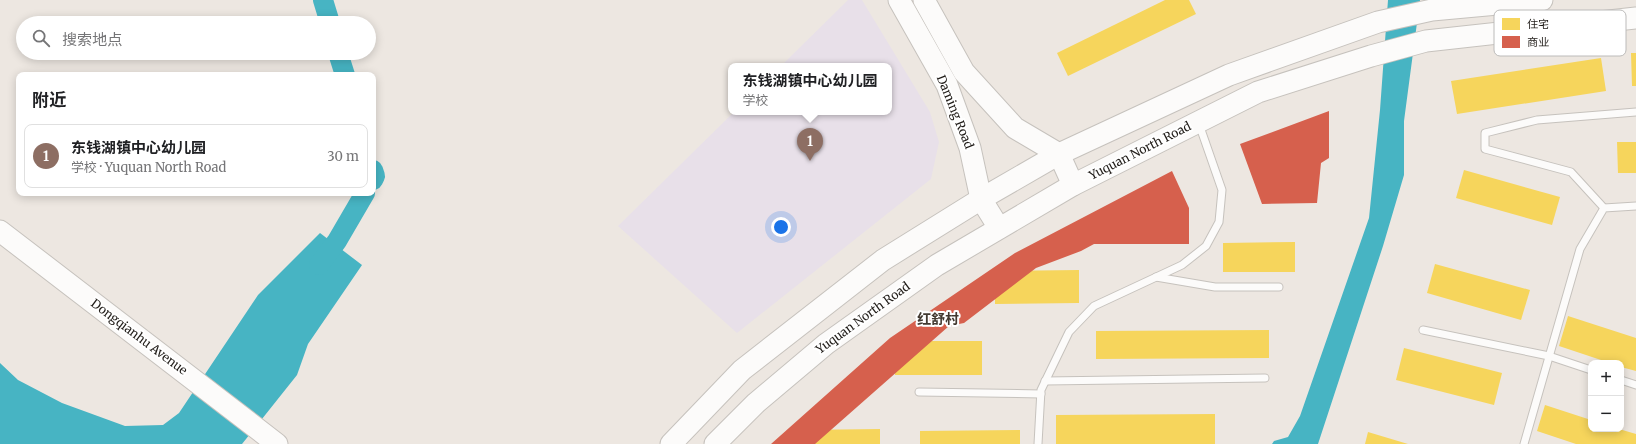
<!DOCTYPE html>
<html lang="zh">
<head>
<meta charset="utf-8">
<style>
  body { margin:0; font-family:Merriweather,"Noto Sans SC",serif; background:#f6f6f6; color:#202124 }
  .controls { position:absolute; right:12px; bottom:12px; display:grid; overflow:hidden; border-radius:8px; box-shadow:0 2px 10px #0003 }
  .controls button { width:36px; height:36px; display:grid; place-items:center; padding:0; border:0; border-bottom:1px solid #e0e0e0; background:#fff; color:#202124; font:20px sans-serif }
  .you { position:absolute; left:781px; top:227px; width:14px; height:14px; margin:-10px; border:3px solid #fff; border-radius:50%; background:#1a73e8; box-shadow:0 0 0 6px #1a73e833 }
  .badge { display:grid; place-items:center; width:26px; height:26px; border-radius:50%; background:#7c3aed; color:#fff; font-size:13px; font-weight:700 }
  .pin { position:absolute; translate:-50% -33px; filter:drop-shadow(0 1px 2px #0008) }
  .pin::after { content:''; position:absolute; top:21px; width:14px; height:12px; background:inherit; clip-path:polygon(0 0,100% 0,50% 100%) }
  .popup { position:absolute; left:728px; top:63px; width:164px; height:52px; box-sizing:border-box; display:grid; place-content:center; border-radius:8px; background:#fff; filter:drop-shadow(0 1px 3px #0005); font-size:13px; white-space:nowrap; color:#757577 }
  .popup b { font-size:15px; color:#202124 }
  .popup::after { content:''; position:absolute; left:50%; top:100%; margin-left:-8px; border:8px solid transparent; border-top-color:#fff }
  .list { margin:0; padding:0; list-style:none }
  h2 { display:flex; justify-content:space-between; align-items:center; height:52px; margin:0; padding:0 16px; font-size:17px }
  h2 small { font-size:13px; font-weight:400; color:#757577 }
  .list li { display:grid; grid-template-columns:26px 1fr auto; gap:12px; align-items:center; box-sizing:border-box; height:64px; margin:0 8px 8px; padding:0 8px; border:1px solid #e0e0e0; border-radius:8px }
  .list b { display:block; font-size:15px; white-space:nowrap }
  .list p { margin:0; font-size:13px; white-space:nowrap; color:#757577 }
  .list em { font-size:13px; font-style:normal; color:#757577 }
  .icon { flex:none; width:22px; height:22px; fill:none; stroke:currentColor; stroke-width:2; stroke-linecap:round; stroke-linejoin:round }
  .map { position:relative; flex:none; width:1636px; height:444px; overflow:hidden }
  .search { position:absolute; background:#fff; box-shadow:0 2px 10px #0003; left:16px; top:16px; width:360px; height:44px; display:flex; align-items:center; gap:10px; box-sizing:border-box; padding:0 14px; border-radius:22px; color:#757577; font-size:15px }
  .panel { position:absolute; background:#fff; box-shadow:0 2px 10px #0003; left:16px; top:72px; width:360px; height:124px; border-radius:8px }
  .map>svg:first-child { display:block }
</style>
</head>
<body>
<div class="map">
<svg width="1636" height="444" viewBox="0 0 1636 444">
  <rect width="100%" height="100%" fill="#ede7e1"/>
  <path fill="#e8e0e9" d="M848,0H862L930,112L939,142L931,179L737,333L618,226L734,112H889V66H781Z"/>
  <g fill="#47b4c3">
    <path d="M1388,0H1420L1404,121V175L1383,246L1318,444H1272L1274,441L1288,437L1300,416L1369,218L1380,110Z"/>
    <path d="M320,233L362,265L308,344L297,375L242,444H0V363L18,380L62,403L125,426L163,425L179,413L258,295Z"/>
  </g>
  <g fill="#f6d55c">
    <path d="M1165,0H1189L1196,14L1068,76L1057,53Z"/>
    <path d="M1631,53H1636V86H1632Z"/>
    <path d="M1601,58L1606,91L1457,114L1451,81Z"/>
    <path d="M1617,142H1636V173H1618Z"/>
    <path d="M1464,170L1560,197L1552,225L1456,198Z"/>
    <path d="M1187,208V242L1099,243V209Z"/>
    <path d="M1295,242V272H1223V243Z"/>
    <path d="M1435,264L1530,290L1521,320L1427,293Z"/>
    <path d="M1079,270V303L995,304V271Z"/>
    <path d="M1568,316L1636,338V371L1621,367V363H1610L1559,346Z"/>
    <path d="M1269,330V358L1096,359V331Z"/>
    <rect x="895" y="341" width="87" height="34"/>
    <path d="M1404,348L1502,373L1494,405L1396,380Z"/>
    <path d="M1545,405L1591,420V429H1619L1636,434V444H1576L1537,431Z"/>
    <path d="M1215,414V444H1056V415Z"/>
    <path d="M880,429V444H801V430Z"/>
    <path d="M1020,430V444H920V431Z"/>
    <path d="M1368,432L1408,444H1365Z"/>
  </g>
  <g fill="#d6604d">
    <path d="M1329,111V158L1321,163L1317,203L1262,204L1240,144Z"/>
    <path d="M1172,171L1189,208V244H1094L1081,251L1036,268L964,323L949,326L815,444H771L890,338L1015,253Z"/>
  </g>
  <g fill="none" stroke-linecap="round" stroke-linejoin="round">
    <g stroke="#47b4c3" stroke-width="20">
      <path d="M323,0L330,23"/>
      <path d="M338,53L345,75"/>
      <path d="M373,170L375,176L373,180"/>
      <path d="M319,265L337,241L365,193"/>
    </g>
    <defs>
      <g id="lane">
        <path d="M1604,208L1571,172L1485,149V133L1537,120L1636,112"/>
        <path d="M1156,277L1215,287H1279"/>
        <path d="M1423,330L1549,356L1591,370"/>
        <path d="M1621,380L1636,385"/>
        <path d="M1045,381L1265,378"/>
        <path d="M919,392L1041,394"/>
        <path d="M1038,444L1041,390L1069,332L1094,306L1182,265L1206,246L1219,222L1222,190L1199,124"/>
        <path d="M1524,444L1580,249L1604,208L1636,206"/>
      </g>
      <g id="secondary">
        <path d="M899,0L947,85L970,148L981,199L999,228"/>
        <path d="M924,0L964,72L1015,128L1059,154L1073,185"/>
        <path d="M0,231L277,444"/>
        <path d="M671,444L742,370L883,260L981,199L1059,154L1229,75L1378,22L1432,10L1542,0"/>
        <path d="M715,444L756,403L826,344L937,265L1073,185L1258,92L1371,56L1426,41L1636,18"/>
      </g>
    </defs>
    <use href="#lane" stroke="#c6c2bd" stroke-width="9"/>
    <use href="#secondary" stroke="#c6c2bd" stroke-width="23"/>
    <use href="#lane" stroke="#fcfbfa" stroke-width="7"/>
    <use href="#secondary" stroke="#fcfbfa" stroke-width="21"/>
  </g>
  <g text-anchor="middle" stroke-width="4" stroke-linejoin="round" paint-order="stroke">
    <g font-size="12" fill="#201c18" stroke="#fff">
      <text transform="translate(955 112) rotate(68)" y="4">Daming Road</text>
      <text transform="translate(1140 151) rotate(-27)" y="4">Yuquan North Road</text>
      <text transform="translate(863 318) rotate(-36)" y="4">Yuquan North Road</text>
      <text transform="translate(139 337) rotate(37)" y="4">Dongqianhu Avenue</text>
    </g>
    <g font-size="14" font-weight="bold" fill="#423930" stroke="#fff">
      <text x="938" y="324">红舒村</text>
    </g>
  </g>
  <rect x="1494" y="10" width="132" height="46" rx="6" fill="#fff" stroke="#bcbbba" stroke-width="1"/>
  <rect x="1502" y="18" width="18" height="12" fill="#f6d55c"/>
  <rect x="1502" y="36" width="18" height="12" fill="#d6604d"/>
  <g font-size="11" fill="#201c18">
    <text x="1527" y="28">住宅</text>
    <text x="1527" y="46">商业</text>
  </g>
</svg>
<div class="controls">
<button>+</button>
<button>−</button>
</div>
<div class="you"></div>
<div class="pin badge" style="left:810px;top:161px;background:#8d6e63">1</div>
<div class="popup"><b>东钱湖镇中心幼儿园</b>学校</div>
<div class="search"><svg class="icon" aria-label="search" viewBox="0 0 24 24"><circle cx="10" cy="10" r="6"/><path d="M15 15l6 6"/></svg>搜索地点</div>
<section class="panel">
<h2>附近<small></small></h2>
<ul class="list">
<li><span class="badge" style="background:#8d6e63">1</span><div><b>东钱湖镇中心幼儿园</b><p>学校 · Yuquan North Road</p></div><em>30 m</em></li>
</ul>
</section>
</div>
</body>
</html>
